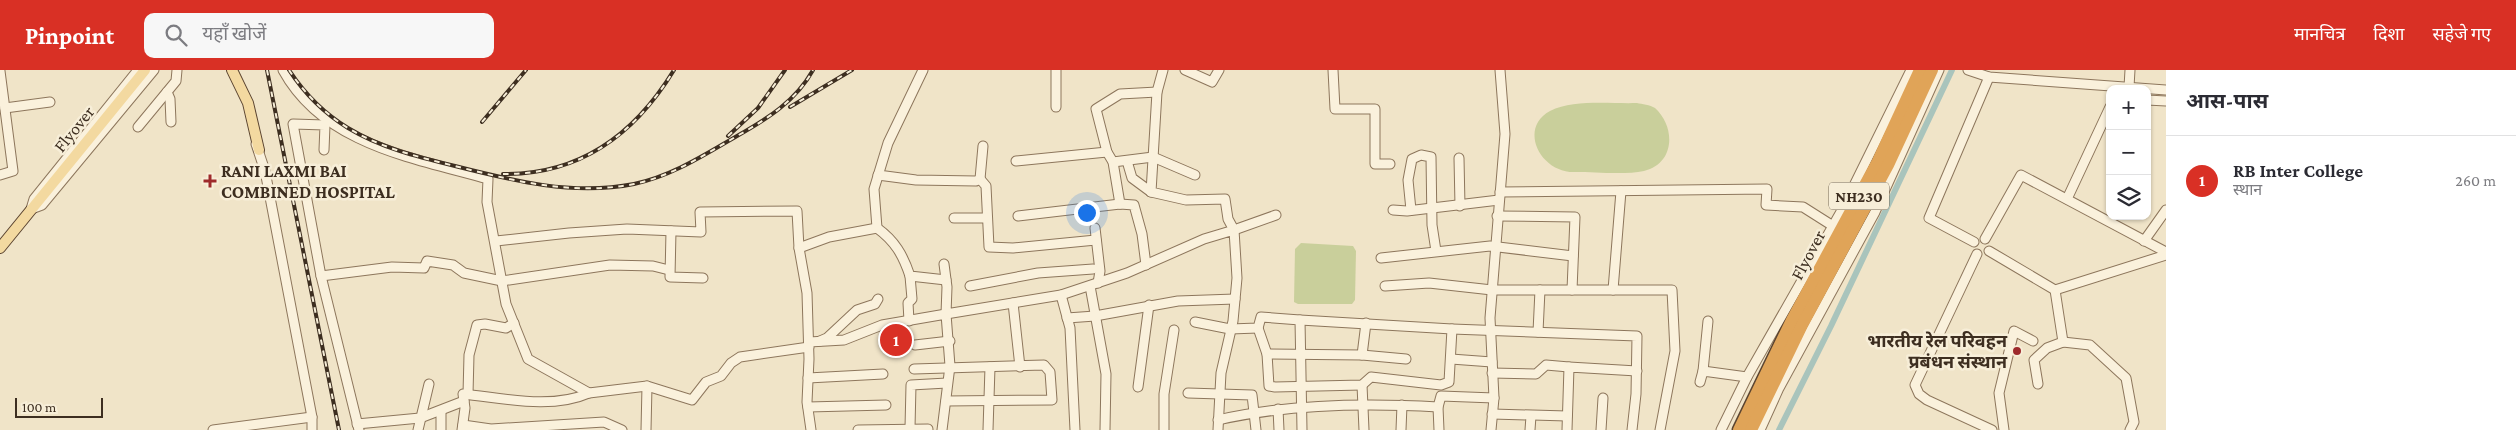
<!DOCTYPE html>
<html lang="hi">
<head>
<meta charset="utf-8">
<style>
  body { margin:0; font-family:"Crimson Pro","Noto Sans Devanagari",serif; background:#f7f7f7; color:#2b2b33 }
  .controls { position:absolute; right:15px; top:15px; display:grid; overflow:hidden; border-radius:10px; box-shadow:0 1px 4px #0004 }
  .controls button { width:45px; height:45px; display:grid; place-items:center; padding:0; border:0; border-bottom:1px solid #e1e1e2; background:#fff; color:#2b2b33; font:25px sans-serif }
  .scale { position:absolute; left:15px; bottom:12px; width:88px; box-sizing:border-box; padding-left:5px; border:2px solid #3d2e20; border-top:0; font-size:14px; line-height:18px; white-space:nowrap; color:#3d2e20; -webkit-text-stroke:4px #f7eed8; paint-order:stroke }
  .you { position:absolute; left:1086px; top:142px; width:18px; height:18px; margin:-12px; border:4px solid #fff; border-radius:50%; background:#1a73e8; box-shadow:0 0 0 8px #1a73e833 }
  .badge { display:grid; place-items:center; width:32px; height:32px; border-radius:50%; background:#d93025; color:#fff; font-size:16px; font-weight:700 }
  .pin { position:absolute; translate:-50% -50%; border:2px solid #fff; box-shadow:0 1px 5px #0006 }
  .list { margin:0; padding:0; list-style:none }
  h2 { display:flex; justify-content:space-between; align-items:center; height:65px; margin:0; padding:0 20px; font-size:21px }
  h2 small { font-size:16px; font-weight:400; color:#7c7c81 }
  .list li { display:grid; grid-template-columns:32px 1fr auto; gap:15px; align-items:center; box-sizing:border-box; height:90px; padding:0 20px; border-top:1px solid #e1e1e2 }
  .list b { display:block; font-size:19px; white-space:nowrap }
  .list p { margin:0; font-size:16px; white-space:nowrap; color:#7c7c81 }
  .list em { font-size:16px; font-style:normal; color:#7c7c81 }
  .icon { flex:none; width:28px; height:28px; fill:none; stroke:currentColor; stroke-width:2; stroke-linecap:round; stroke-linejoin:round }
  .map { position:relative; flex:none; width:2166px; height:360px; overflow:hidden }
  header { display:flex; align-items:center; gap:30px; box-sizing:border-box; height:70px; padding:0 25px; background:#d93025; color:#fff }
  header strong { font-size:24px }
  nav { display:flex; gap:28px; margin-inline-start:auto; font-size:18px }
  .search { width:350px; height:45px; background:#f7f7f7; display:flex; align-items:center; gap:12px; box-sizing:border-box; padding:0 18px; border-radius:10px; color:#7c7c81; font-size:19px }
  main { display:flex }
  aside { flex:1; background:#fff }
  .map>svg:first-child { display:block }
</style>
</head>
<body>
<header>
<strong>Pinpoint</strong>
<div class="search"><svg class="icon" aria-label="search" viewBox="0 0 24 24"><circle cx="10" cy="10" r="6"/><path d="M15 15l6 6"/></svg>यहाँ खोजें</div>
<nav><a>मानचित्र</a><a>दिशा</a><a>सहेजे गए</a></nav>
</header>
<main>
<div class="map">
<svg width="2166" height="360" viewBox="0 0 2166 360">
  <rect width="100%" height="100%" fill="#f0e4c8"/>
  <g fill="#c9cf9b">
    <path d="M1637,33C1642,34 1650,35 1655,38C1676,57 1675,94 1644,101C1625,105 1596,102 1575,102C1540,103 1518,58 1550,41C1574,29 1610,34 1637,33Z"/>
    <path d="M1301,173L1353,176L1356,181L1355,230L1352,234H1298L1294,232L1295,179Z"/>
  </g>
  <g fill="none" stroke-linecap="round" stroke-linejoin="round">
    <path stroke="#a9c4bc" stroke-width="6" d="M1779,360L1831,256L1952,0"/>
    <defs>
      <g id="minor">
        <path d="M283,0C324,75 414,88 488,109L487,132L506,234L528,289L589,323C551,340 503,328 463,324L465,338L462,360"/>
        <path d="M1056,0V37"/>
        <path d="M1163,0L1157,22L1151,122L1186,130L1225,129L1228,149L1234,160L1276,145"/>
        <path d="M1185,0L1212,12L1219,0"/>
        <path d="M1333,0L1335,39H1375V94H1390"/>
        <path d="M1968,0L1989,7L2166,20"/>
        <path d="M0,1L13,101L0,105"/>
        <path d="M2129,17L2130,0"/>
        <path d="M167,22L170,29L171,52"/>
        <path d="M2147,30L2166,31"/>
        <path d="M5,38L50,32"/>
        <path d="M138,57L176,11L177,0"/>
        <path d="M256,74L265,101L312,347V360"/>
        <path d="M324,80L325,55L293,54L321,206L392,197L424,198L427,191L453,195L464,203L502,211L610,195L653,196L669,200"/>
        <path d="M1459,88L1460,136"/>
        <path d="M1016,91L1107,82"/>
        <path d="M1127,91L1132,108L1151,122"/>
        <path d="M1113,92L1153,87L1195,105"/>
        <path d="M878,105L916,110L976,111L980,109L983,76"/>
        <path d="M980,109L986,116L989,177L1013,178L1096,170"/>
        <path d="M1500,122L1767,119L1766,135L1803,137L1833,156"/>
        <path d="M2067,129L2110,37"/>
        <path d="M1120,134L1113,92L1107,82L1096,39L1120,24L1157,22"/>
        <path d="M34,138L42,135L154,0"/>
        <path d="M31,139L34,129L138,0"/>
        <path d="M1393,140L1407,141L1499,130"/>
        <path d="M1411,140L1408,110L1412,89L1421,85L1431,87L1432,155L1436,181"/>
        <path d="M1018,146L1120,134L1134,135L1142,164L1146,195"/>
        <path d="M1497,146L1575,147L1572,220"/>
        <path d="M954,148H986"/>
        <path d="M877,158C895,171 903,185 910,206L946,210"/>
        <path d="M1095,158L1100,201L1098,213"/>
        <path d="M671,161L670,207L703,208"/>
        <path d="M1985,169L2021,105L2166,182"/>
        <path d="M496,171L569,163L627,159L701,162L700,142L797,141L799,178L807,223L809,289L807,332L811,360"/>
        <path d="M2144,171L2166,140"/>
        <path d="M1974,172L1929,148L1989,7"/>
        <path d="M799,178L829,167L877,158L874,119L888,73L923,0"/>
        <path d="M1989,181L2055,220L2166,185"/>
        <path d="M1977,184L1915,315L1919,324L1927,330L1992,360"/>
        <path d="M1381,188L1490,176L1573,186"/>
        <path d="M944,194L947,217L946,244L1061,225L1127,203L1204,169L1234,160L1237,208L1233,251L1221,303L1218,360"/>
        <path d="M321,206L359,360"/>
        <path d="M970,216L1038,203L1093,199"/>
        <path d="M1090,216L1106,304L1105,360"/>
        <path d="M1385,216L1429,213L1492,220H1672L1675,281L1660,360"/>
        <path d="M1613,220L1621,121"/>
        <path d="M2055,220L2063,272"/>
        <path d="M1061,225L1070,258L1075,360"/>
        <path d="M1013,233L1020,297"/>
        <path d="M1067,248L1095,246L1178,231L1235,229"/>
        <path d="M1300,250L1452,259L1637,266L1636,324L1632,360"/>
        <path d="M909,251L908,233L912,229L910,206"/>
        <path d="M1195,252L1230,259L1258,258L1261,247L1300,250L1302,360"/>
        <path d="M1258,258L1267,284L1269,316L1275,317L1362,315L1371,307L1441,315L1449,312L1452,259"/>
        <path d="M1538,262L1540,220"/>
        <path d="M820,271L827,268L857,240L875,234L878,229"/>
        <path d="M809,272L844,270L882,255L946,244L950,296L942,360"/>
        <path d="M915,275L950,271"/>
        <path d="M1267,284L1362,285L1406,289"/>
        <path d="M1362,285L1366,253"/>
        <path d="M1451,289L1492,292"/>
        <path d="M914,299L1044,295L1050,302L1052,330L946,331"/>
        <path d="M1703,301L1708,251"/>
        <path d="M1492,303L1536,304L1546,295L1569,297"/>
        <path d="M808,308L883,304"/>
        <path d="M1700,312L1703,301L1747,307"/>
        <path d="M2038,314L2034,290L2047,278L2063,272L2090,275L2126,308L2134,352L2130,360"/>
        <path d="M1362,315L1364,360"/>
        <path d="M1138,317L1149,235"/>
        <path d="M589,323L647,316L692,330L706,312L721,306L731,293L740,287L809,277"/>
        <path d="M1188,323L1252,325L1256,360"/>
        <path d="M468,324L469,285L477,255L485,254L506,258L514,253"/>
        <path d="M808,337L886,335"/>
        <path d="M1278,339L1279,360"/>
        <path d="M1492,344L1567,346"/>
        <path d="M1218,350C1287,334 1367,333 1438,337"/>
        <path d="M357,354L420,348L464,331"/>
        <path d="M463,355L491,359L604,352L622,360"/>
        <path d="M910,358L911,315L947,313"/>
        <path d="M213,360L312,347"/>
        <path d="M418,360L429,314"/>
        <path d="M441,360V341"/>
        <path d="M646,360L647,316"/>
        <path d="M858,360L928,359"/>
        <path d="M988,360L990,297"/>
        <path d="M1164,360V324L1174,260"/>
        <path d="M1401,360L1402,335"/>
        <path d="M1439,360L1438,337L1441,326L1494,328"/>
        <path d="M1491,360L1494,328L1490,248L1505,64L1500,0"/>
        <path d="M1530,360L1531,346"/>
        <path d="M1567,360L1569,297L1637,301"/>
        <path d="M1601,360L1603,328"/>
        <path d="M1721,360L1747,307L1842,140L1911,0"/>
        <path d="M1760,360L1779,318L1875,142L1939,0"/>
        <path d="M2004,360L1999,323L2014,261L2033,271"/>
      </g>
      <g id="major">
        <path d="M232,0L248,33L259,80"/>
        <path d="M0,178L145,0"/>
      </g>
      <g id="highway">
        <path d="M1739,360L1792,250L1878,91L1920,0"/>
        <path d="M1751,360L1802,255L1888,95L1932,0"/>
      </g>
    </defs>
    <use href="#minor" stroke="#8d765c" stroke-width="11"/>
    <use href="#major" stroke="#5b4430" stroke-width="12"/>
    <use href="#highway" stroke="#5b4430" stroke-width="15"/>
    <use href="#minor" stroke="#faf1dc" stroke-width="9"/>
    <use href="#major" stroke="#f3d9a0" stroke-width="10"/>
    <use href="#highway" stroke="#e0a458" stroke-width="12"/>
    <defs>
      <g id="rail">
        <path d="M267,0L339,360"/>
        <path d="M289,0C304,23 325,44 348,58C381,78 418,87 455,96C514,111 573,126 634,114C672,106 704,85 737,66C767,49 796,31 813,0"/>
        <path d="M790,37L852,0"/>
        <path d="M482,52L526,0"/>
        <path d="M728,66L758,38L785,0"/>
        <path d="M503,104C581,105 635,64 674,0"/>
      </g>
    </defs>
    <use href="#rail" stroke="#3d2e20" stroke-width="4"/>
    <use href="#rail" stroke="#f7eed8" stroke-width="2" stroke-dasharray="5.5" stroke-linecap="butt"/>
  </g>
  <g fill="#9e2a2b" stroke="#f7eed8" stroke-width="2">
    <path d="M207.5 103.5h5v5h5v5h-5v5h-5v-5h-5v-5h5z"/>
    <circle cx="2017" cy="281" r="5"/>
  </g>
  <g text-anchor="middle" stroke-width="5" stroke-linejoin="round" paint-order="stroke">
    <rect fill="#f7eed8" stroke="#756857" stroke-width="1" x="1829" y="112.5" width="60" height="27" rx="4"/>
    <g font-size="16" font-weight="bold" fill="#3d2e20">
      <text x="1859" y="132">NH230</text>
    </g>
    <g font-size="18" fill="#3d2e20" stroke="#f7eed8">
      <text transform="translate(74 59) rotate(-51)" y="6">Flyover</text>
      <text transform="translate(1808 185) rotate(-62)" y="6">Flyover</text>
    </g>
    <g font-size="18" font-weight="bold" fill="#3d2e20" stroke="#f7eed8" text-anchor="start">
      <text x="221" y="107">RANI LAXMI BAI<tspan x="221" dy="21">COMBINED HOSPITAL</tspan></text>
      <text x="2007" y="277" text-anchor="end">भारतीय रेल परिवहन<tspan x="2007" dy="21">प्रबंधन संस्थान</tspan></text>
    </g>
  </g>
</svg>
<div class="controls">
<button>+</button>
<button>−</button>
<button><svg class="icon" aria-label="layers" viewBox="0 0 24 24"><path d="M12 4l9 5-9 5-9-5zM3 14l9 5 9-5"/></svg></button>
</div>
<div class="scale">100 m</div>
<div class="you"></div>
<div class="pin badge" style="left:896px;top:270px">1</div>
</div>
<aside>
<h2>आस-पास<small></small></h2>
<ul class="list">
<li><span class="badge">1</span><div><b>RB Inter College</b><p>स्थान</p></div><em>260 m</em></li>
</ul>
</aside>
</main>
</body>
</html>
